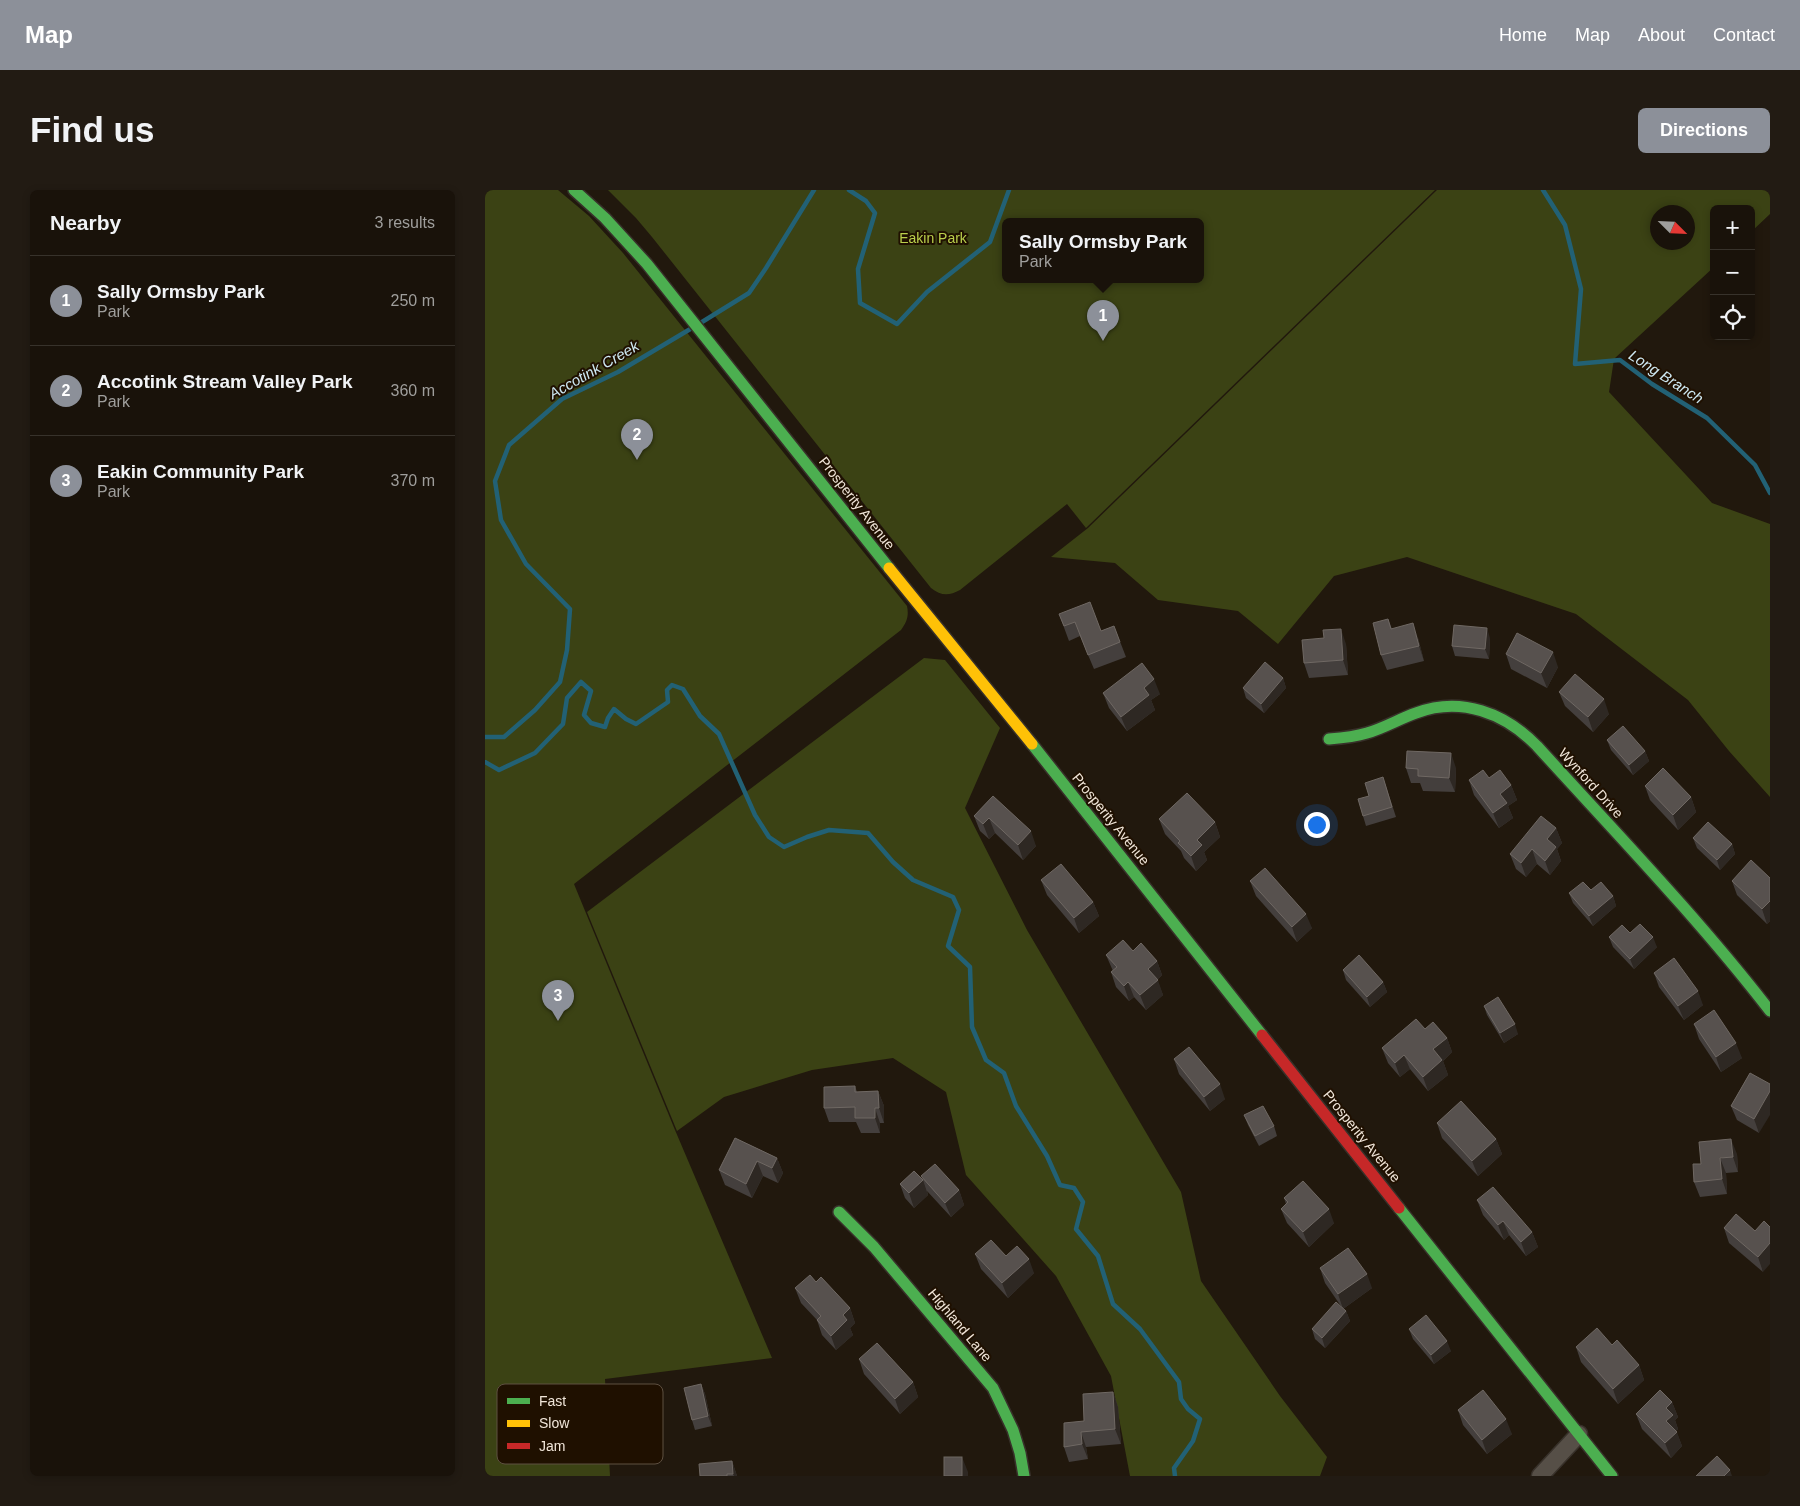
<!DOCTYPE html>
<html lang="en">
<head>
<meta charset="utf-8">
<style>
  body { margin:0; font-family:Helvetica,sans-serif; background:#221b13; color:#f1f3f6 }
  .controls { position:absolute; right:15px; top:15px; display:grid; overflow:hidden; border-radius:8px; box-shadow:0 2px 8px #0003 }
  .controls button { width:45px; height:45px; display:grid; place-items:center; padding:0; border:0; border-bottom:1px solid #37322b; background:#19120a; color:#f1f3f6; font:25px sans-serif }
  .compass { position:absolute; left:1165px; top:15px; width:45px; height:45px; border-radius:50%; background:#19120a; box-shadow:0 2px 8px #0003; rotate:114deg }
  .you { position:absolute; left:831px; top:634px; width:18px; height:18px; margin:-12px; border:4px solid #fff; border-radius:50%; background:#1a73e8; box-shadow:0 0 0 8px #1a73e833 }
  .badge { display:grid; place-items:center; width:32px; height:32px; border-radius:50%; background:#8c9099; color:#fff; font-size:16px; font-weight:700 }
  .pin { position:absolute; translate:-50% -41px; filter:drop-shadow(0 1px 2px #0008) }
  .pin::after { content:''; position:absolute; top:26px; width:18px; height:15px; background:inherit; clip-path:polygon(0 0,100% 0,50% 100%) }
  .popup { position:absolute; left:517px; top:28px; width:202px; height:65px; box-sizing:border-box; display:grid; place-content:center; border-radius:8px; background:#19120a; filter:drop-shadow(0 1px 4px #0005); font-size:16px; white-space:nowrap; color:#9f9e9c }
  .popup b { font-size:19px; color:#f1f3f6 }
  .popup::after { content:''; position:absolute; left:50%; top:100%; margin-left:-10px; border:10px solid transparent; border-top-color:#19120a }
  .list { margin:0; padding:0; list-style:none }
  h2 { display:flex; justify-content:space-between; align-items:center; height:65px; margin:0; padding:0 20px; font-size:21px }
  h2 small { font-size:16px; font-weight:400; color:#9f9e9c }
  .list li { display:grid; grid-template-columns:32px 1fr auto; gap:15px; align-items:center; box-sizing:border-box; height:90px; padding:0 20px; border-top:1px solid #37322b }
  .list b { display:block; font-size:19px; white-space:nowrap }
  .list p { margin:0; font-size:16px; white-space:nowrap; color:#9f9e9c }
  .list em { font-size:16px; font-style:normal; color:#9f9e9c }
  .icon { flex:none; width:28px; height:28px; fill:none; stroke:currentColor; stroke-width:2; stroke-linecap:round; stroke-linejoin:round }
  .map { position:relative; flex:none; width:1285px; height:1286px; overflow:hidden; border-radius:8px }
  header { display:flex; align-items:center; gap:30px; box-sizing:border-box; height:70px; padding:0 25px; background:#8c9099; color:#fff }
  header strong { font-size:24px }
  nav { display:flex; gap:28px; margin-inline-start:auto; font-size:18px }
  .intro { display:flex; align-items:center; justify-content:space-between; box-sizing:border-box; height:120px; padding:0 30px }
  h1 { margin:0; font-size:35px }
  .button { padding:12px 22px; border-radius:8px; background:#8c9099; color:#fff; font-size:18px; font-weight:700 }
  main { display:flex; gap:30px; padding:0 30px }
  aside { flex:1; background:#19120a; border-radius:8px; box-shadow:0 2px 8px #0003 }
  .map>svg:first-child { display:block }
</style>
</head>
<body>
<header>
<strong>Map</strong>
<nav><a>Home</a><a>Map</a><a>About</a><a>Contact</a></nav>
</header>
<div class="intro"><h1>Find us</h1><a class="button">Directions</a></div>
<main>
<aside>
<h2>Nearby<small>3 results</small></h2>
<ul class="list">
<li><span class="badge">1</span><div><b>Sally Ormsby Park</b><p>Park</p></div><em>250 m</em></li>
<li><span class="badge">2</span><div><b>Accotink Stream Valley Park</b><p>Park</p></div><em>360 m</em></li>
<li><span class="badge">3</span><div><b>Eakin Community Park</b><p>Park</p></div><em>370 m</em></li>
</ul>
</aside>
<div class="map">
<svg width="1285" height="1286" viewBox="0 0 1285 1286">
  <rect width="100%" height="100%" fill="#21180d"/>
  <g fill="#3b4214" fill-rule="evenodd">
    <path d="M0,0H73L104,26L138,63L422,416C424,426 422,432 416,440L89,694L190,940L287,1168L120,1189L125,1286H0Z"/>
    <path d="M123,0H950L601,338L582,314L475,400C464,406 456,406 446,398L167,47L151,28ZM520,32H716V90H520Z"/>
    <path d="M952,0H1285V24L1266,42V19H1229V77L1130,168L1131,170L1129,169L1124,202L1227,313L1285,334V607L1244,561L1203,510L1091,424L922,367L849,386L793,454L753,421L673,410L630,373L566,367L603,338ZM1172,22H1202V52H1172Z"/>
    <path d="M439,468L460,470L515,538L480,618L542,740L696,1002L716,1091L795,1206L842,1267L835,1286H645L626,1186L571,1086L481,985L461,902L408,868L327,880L239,907L192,941L102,722Z"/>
  </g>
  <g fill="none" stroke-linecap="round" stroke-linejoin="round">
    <g stroke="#226175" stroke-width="4.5">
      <path d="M364,0L381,11L390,23L373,79L375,113L412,134L442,102L505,52L524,0"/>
      <path d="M1058,0L1080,35L1096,99L1090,174L1135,170L1167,194L1222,228L1270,275L1285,303"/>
      <path d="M217,132L264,103L281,78L329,0"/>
      <path d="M0,547H19L50,520L75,492L82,460L85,419L41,374L16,330L10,291L24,255L77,209L133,182L207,138"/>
      <path d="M0,572L14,580L50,563L78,534L82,508L96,492L106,501L99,525L106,533L120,537L123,528L129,519L141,529L151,534L183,512L182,500L187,495L198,499L215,526L234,544L270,625L284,647L299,657L322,647L344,640L383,643L408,672L428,690L468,707L474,720L463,756L485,777L487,837L501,870L519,883L531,916L562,966L575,995L589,998L598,1012L591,1039L613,1066L628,1114L655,1139L694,1192L696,1209L703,1219L715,1229L708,1251L689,1278L690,1286"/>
    </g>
    <defs>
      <path id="street" d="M1055,1286L1094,1244"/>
      <g id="fast">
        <path d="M89,0L120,28L162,74L404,378"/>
        <path d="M844,549C857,548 869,547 882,543C899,538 914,529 931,523C976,506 1020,523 1052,556C1131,643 1213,728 1285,821"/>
        <path d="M547,554L777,845"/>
        <path d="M914,1018L1127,1286"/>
        <path d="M354,1022L389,1057L508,1198L528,1240L535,1263L539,1286"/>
      </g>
      <path id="slow" d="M404,378L547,554"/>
      <path id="jam" d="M777,845L914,1018"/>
    </defs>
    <use href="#street" stroke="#38312a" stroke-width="19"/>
    <use href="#fast" stroke="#38312a" stroke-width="14"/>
    <use href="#slow" stroke="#38312a" stroke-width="14"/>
    <use href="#jam" stroke="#38312a" stroke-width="14"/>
    <use href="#street" stroke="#564f47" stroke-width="16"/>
    <use href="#fast" stroke="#4caf50" stroke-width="11"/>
    <use href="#slow" stroke="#ffc107" stroke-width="11"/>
    <use href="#jam" stroke="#c62828" stroke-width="11"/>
  </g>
  <g fill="#443f3d">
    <path d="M574,424L616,441L629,436L641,467L609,479L595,446L584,451Z"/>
    <path d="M903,429L907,439L933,448L939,471L902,480L896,465Z"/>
    <path d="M839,448L861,454L863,485L824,488L819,473Z"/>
    <path d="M1005,448L1004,469L970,466L967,456Z"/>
    <path d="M1021,464L1073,477L1062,498L1026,479Z"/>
    <path d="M798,488L801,498L779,523L761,508L758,498Z"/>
    <path d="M1074,502L1124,524L1108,542L1080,516Z"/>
    <path d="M618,503L675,504L666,510L670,520L642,541L624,518Z"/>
    <path d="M1122,550L1160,561L1164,571L1148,585L1126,560Z"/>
    <path d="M921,578H971L970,602L938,601L935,593H926Z"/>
    <path d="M898,587L911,627L881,636L878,626L884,606Z"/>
    <path d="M1004,588L1026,595L1032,610L1023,616L1028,628L1014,638L989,605L984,590Z"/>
    <path d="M1160,596L1206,607L1211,622L1193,640L1165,610Z"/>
    <path d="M508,606L551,656L538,670L510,643L504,649L495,641L489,626Z"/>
    <path d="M674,629L730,632L735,647L719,662L722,670L711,681L699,668L696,661L680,644Z"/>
    <path d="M1071,638L1077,653L1072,659L1076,671L1065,685L1052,674L1041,687L1031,679L1025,664Z"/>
    <path d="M1208,648L1247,654L1250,664L1235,680L1212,658Z"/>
    <path d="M1285,688V731L1282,734L1252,705L1247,691Z"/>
    <path d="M556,690L608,712L614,726L594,743L562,705Z"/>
    <path d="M765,691L827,738L812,752L771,706Z"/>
    <path d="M1106,700L1128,706L1131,716L1108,736L1088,713L1084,703Z"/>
    <path d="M1145,743L1172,757L1149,779L1128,757L1124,747Z"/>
    <path d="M648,761L672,771L677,785L672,790L678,805L661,820L649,807L644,811L631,797L626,782L628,781L621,765Z"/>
    <path d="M858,780L898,792L902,802L885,817L861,790Z"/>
    <path d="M1169,783L1218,815L1199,830L1174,797Z"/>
    <path d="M999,816L1033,844L1019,853L1002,825Z"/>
    <path d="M1209,834L1257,868L1236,882L1214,849Z"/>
    <path d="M940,839L962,848L967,862L958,871L963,885L943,901L925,879L915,887L903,873L897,858Z"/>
    <path d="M689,869L740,909L725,921L694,884Z"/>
    <path d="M1265,883L1274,943L1252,930L1246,916Z"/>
    <path d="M370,896L372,902L393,901L399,916V933H395V943H376L371,932H344L339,918Z"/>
    <path d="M759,925L789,936L792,946L774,956L763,935Z"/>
    <path d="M952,933L1011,949L1017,964L993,986L957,948Z"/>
    <path d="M250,948L292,968L298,983L293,993L278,986L267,1008L240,995L234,980Z"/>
    <path d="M1252,964L1253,982L1241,983L1242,1004L1215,1007L1209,992L1216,974Z"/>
    <path d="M436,986L474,1000L479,1015L466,1027L442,1001L443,1005L429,1018L420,1008L415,994L438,990Z"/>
    <path d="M799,1008L849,1033L824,1057L802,1033L796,1019L801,1014Z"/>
    <path d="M992,1010L1047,1042L1053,1057L1041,1066L1024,1045L1019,1050L998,1025Z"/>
    <path d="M1239,1038L1270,1041L1278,1082L1244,1053Z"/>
    <path d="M490,1064L521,1066L549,1083L523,1108L496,1079Z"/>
    <path d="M835,1078L887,1098L858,1119L840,1093Z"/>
    <path d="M331,1092L365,1118L370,1133L365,1138L368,1145L351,1160L337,1145L332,1130L316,1113L310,1098Z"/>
    <path d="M861,1121L865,1131L840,1158L830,1149L827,1139Z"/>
    <path d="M924,1139L966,1161L949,1174L928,1149Z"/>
    <path d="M1091,1157L1154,1175L1159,1190L1133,1214L1096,1172Z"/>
    <path d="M374,1169L428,1192L433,1207L415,1224L379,1184Z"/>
    <path d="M216,1194L220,1204L227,1236L210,1240L207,1230Z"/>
    <path d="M628,1202L633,1217L636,1254L601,1257L603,1269L584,1272L579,1257L599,1231Z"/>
    <path d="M1187,1212L1193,1227L1190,1230L1193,1239L1191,1241L1197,1256L1186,1268L1157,1239L1151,1224Z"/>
    <path d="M973,1220L1027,1244L1002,1264L978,1235Z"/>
    <path d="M247,1271L252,1286H215Z"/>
  </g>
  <g fill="#2e2823">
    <path d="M928,433L933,448L939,471L934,456Z"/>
    <path d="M1002,438L1005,448L1004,469L1000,459Z"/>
    <path d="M856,439L861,454L863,485L858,470Z"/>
    <path d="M1068,462L1073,477L1062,498L1056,483Z"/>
    <path d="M798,488L801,498L779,523L776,514Z"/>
    <path d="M669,489L675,504L666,510L670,520L642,541L636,527L659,498Z"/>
    <path d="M1119,509L1124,524L1108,542L1103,527Z"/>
    <path d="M1160,561L1164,571L1148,585L1144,575Z"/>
    <path d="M966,563L971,578L970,602L964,588Z"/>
    <path d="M1026,595L1032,610L1023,616L1028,628L1014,638L1008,623L1015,604Z"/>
    <path d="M1206,607L1211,622L1193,640L1188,625Z"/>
    <path d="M504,628L510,643L504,649L498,634Z"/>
    <path d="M730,632L735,647L719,662L722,670L711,681L706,666L712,650Z"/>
    <path d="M1071,638L1077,653L1072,659L1076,671L1065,685L1060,671L1062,649Z"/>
    <path d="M546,641L551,656L538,670L533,655Z"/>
    <path d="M1247,654L1250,664L1235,680L1232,670Z"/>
    <path d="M1047,659L1052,674L1041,687L1036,673Z"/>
    <path d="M1128,706L1131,716L1108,736L1104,726Z"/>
    <path d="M1285,711V731L1282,734L1277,719Z"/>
    <path d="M608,712L614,726L594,743L589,728Z"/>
    <path d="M821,724L827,738L812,752L807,737Z"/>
    <path d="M1168,747L1172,757L1149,779L1145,769Z"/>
    <path d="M672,771L677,785L668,794L663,779Z"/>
    <path d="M673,790L678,805L661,820L655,805Z"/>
    <path d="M643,792L649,807L644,811L639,796Z"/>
    <path d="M898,792L902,802L885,817L882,807Z"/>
    <path d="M1213,801L1218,815L1199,830L1193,816Z"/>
    <path d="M1030,834L1033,844L1019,853L1015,843Z"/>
    <path d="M962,848L967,862L958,871L963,885L943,901L938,887L948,859Z"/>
    <path d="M1251,853L1257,868L1236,882L1231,867Z"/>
    <path d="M919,865L925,879L915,887L910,873Z"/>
    <path d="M735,894L740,909L725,921L719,907Z"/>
    <path d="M393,901L399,916V933L394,918Z"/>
    <path d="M1285,901V925L1274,943L1269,929Z"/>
    <path d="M390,918L395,933V943L390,928Z"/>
    <path d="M1011,949L1017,964L993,986L987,971Z"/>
    <path d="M1246,949L1252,964L1253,982L1248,967Z"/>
    <path d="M292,968L298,983L293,993L287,978Z"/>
    <path d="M1235,968L1241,983L1242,1004L1237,989Z"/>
    <path d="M272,971L278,986L267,1008L261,994Z"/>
    <path d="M438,990L443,1005L429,1018L424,1003Z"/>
    <path d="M474,1000L479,1015L466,1027L460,1013Z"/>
    <path d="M844,1019L849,1033L824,1057L818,1042Z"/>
    <path d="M1018,1031L1024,1045L1019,1050L1013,1035Z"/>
    <path d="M1047,1042L1053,1057L1041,1066L1036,1052Z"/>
    <path d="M1285,1053V1074L1278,1082L1273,1067Z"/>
    <path d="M544,1069L549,1083L523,1108L517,1093Z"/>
    <path d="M882,1084L887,1098L858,1119L853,1104Z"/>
    <path d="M365,1118L370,1133L365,1138L368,1145L351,1160L346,1146L358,1125Z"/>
    <path d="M861,1121L865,1131L840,1158L837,1148Z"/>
    <path d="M962,1151L966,1161L949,1174L946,1165Z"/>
    <path d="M1154,1175L1159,1190L1133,1214L1128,1199Z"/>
    <path d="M428,1192L433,1207L415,1224L410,1209Z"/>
    <path d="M216,1194L220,1204L227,1236L223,1226Z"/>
    <path d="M628,1202L633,1217L636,1254L630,1239Z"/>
    <path d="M1187,1212L1193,1227L1190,1230L1193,1239L1187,1246L1181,1231V1218Z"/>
    <path d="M1021,1229L1027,1244L1002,1264L997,1250Z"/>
    <path d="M596,1242L601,1257L603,1269L597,1254Z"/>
    <path d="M1192,1242L1197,1256L1186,1268L1180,1253Z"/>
    <path d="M477,1267L483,1282V1286H477Z"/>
    <path d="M247,1271L252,1286H249L248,1284Z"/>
    <path d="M1245,1280L1247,1286H1239Z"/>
  </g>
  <g fill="#57514e" stroke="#6f6863">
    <path d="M605,412L616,441L629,436L635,452L603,465L590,432L579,436L574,424Z"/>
    <path d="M903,429L906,439L928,433L934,456L896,465L888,433Z"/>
    <path d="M969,435L1002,438L1000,459L967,456Z"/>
    <path d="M856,439L858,470L819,473L817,450L839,448L838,440Z"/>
    <path d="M1032,443L1068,462L1056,483L1021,464Z"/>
    <path d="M780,472L798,488L776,514L758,498Z"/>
    <path d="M657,473L669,489L659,498L664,505L636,527L618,503Z"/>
    <path d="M1090,484L1119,509L1103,527L1074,502Z"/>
    <path d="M1138,536L1160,561L1144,575L1122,550Z"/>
    <path d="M922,561L966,563L964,588L933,586V579L921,578Z"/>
    <path d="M1178,578L1206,607L1188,625L1160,596Z"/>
    <path d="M998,580L1004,588L1015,580L1026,595L1015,604L1022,613L1008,623L984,590Z"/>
    <path d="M898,587L907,617L878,626L873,609L884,606L880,593Z"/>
    <path d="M702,603L730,632L712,650L717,655L706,666L693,653L695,651L674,629Z"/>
    <path d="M508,606L546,641L533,655L504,628L498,634L489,626Z"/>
    <path d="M1056,626L1071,638L1062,649L1071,657L1060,671L1047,659L1036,673L1025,664Z"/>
    <path d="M1223,632L1247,654L1232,670L1208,648Z"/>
    <path d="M1266,670L1285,688V711L1277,719L1247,691Z"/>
    <path d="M576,674L608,712L589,728L556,690Z"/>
    <path d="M780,678L821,724L807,737L765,691Z"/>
    <path d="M1098,692L1106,700L1116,692L1128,706L1104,726L1084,703Z"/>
    <path d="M1155,734L1168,747L1145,769L1124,747L1137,735L1145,743Z"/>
    <path d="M638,750L648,761L656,753L672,771L663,779L673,790L655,805L643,792L639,796L626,782L632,777L621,765Z"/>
    <path d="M874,765L898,792L882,807L858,780Z"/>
    <path d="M1189,768L1213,801L1193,816L1169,783Z"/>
    <path d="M1013,807L1030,834L1015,843L999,816Z"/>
    <path d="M1229,820L1251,853L1231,867L1209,834Z"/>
    <path d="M931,829L940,839L948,832L962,848L948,859L957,870L938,887L919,865L910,873L897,858Z"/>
    <path d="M704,857L735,894L719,907L689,869Z"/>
    <path d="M1265,883L1285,894V901L1269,929L1246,916Z"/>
    <path d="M370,896V902L393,901L394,918H390V928H370V917L339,918V897Z"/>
    <path d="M976,911L1011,949L987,971L952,933Z"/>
    <path d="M778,916L789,936L770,946L759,925Z"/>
    <path d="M250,948L292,968L287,978L272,971L261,994L234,980Z"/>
    <path d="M1246,949L1248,967L1235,968L1237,989L1209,992L1208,974H1216L1214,952Z"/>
    <path d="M450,974L474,1000L460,1013L436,986Z"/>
    <path d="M429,981L438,990L424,1003L415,994Z"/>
    <path d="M818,991L844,1019L818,1042L796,1019L803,1012L799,1008Z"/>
    <path d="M1008,997L1047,1042L1036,1052L1018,1031L1013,1035L992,1010Z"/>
    <path d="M1251,1024L1270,1041L1279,1031L1285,1037V1053L1273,1067L1239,1038Z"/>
    <path d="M506,1050L521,1066L532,1056L544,1069L517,1093L490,1064Z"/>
    <path d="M863,1058L882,1084L853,1104L835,1078Z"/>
    <path d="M325,1085L331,1092L336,1087L365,1118L358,1125L362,1130L346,1146L332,1130L336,1126L310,1098Z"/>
    <path d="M851,1112L861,1121L837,1148L827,1139Z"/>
    <path d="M941,1125L962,1151L946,1165L924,1139Z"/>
    <path d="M1112,1138L1127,1155L1132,1150L1154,1175L1128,1199L1091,1157Z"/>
    <path d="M392,1153L428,1192L410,1209L374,1169Z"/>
    <path d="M216,1194L223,1226L207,1230L199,1198Z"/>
    <path d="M998,1200L1021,1229L997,1250L973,1220Z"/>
    <path d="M1175,1200L1187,1212L1181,1218L1188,1225L1181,1231L1192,1242L1180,1253L1151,1224Z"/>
    <path d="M628,1202L630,1239L596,1242L597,1254L579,1257V1233L599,1231L598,1204Z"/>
    <path d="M1232,1266L1245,1280L1239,1286H1211Z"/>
    <rect x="459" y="1267" width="18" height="19"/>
    <path d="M247,1271L248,1284H242V1286H215L214,1274Z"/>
  </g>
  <g text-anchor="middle" stroke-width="4" stroke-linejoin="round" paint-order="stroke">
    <g font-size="14" fill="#bacf4b" stroke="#1f1000">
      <text x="448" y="53">Eakin Park</text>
    </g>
    <g font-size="14" fill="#f1e6d9" stroke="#1f1000">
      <text transform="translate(372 313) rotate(52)" y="5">Prosperity Avenue</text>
      <text transform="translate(1106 593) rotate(48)" y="5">Wynford Drive</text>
      <text transform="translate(626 629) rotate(51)" y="5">Prosperity Avenue</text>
      <text transform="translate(877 946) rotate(51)" y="5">Prosperity Avenue</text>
      <text transform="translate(475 1135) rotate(50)" y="5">Highland Lane</text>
    </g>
    <g font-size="15" font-style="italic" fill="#cee9f3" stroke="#1f1000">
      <text transform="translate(109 180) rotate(-30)" y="5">Accotink Creek</text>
      <text transform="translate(1181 187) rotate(33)" y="5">Long Branch</text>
    </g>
  </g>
  <rect x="12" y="1194" width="166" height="80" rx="8" fill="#1f1000" stroke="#5e5041" stroke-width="1"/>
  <rect x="22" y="1208" width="23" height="6" fill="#4caf50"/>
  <rect x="22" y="1230" width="23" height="7" fill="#ffc107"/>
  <rect x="22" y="1253" width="23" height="6" fill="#c62828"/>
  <g font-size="14" fill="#f1e6d9">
    <text x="54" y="1216">Fast</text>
    <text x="54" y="1238">Slow</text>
    <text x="54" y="1261">Jam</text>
  </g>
</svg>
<div class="controls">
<button>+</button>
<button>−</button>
<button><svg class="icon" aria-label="locate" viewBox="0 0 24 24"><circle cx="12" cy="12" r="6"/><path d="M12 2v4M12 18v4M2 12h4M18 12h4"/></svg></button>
</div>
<svg class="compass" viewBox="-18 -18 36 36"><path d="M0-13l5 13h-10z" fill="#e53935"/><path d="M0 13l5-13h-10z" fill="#9f9e9c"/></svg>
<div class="you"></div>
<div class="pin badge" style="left:618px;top:151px">1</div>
<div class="popup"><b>Sally Ormsby Park</b>Park</div>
<div class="pin badge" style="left:152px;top:270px">2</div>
<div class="pin badge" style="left:73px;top:831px">3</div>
</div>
</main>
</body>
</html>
